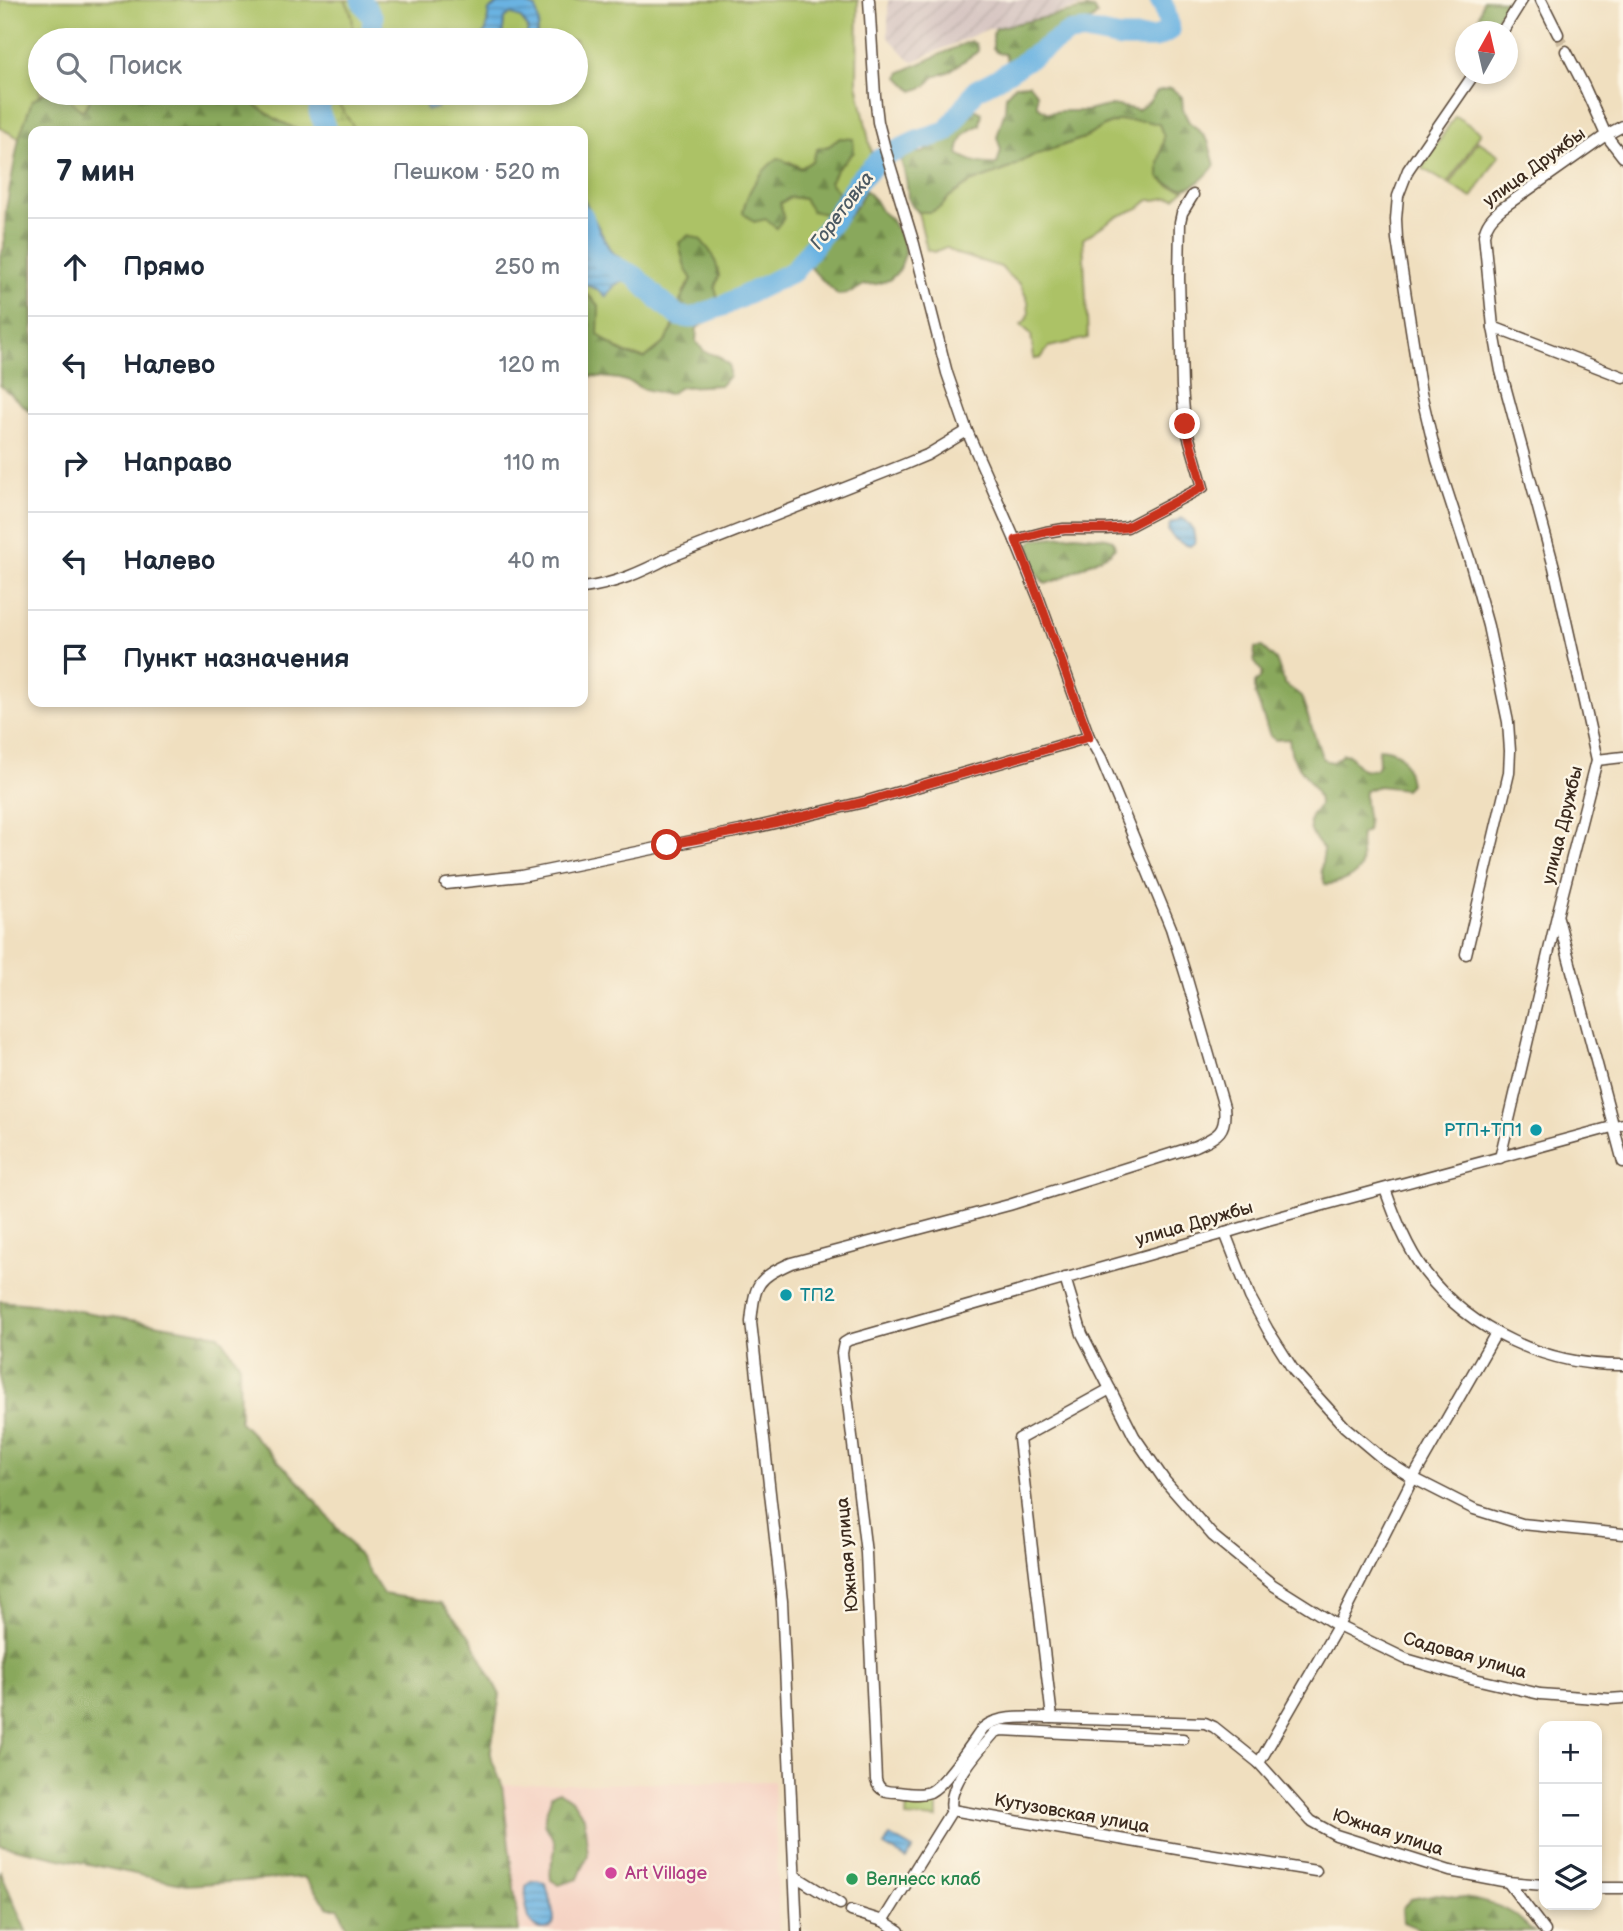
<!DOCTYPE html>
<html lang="ru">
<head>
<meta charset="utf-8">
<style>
  body { margin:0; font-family:"Balsamiq Sans",sans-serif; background:#f2f2f3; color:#1f2937 }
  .controls { position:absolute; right:21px; bottom:21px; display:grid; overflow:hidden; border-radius:14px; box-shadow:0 4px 10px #0003 }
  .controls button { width:63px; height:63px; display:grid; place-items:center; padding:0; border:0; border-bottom:2px solid #e0e1e3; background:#fff; color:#1f2937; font:35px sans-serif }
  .compass { position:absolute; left:1455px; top:21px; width:63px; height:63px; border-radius:50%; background:#fff; box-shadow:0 4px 10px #0003; rotate:8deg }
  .stop { position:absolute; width:21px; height:21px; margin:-16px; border:5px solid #c8321e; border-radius:50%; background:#fff }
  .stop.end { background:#c8321e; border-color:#fff; box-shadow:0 2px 7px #0008 }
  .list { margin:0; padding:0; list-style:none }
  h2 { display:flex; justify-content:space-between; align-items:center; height:91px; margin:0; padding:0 28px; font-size:30px }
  h2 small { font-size:23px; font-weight:400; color:#747a83 }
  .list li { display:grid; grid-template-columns:46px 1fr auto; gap:21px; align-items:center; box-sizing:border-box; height:98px; padding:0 28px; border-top:2px solid #e0e1e3 }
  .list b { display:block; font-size:26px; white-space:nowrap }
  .list em { font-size:23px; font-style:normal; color:#747a83 }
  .icon { flex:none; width:38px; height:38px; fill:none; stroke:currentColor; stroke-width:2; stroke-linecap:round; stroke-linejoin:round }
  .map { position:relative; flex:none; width:1623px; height:1931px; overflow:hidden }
  .search { position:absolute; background:#fff; box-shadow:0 4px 10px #0003; left:28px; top:28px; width:560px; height:77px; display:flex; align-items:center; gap:18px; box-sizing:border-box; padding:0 24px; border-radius:38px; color:#747a83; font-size:26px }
  .panel { position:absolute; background:#fff; box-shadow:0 4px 10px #0003; left:28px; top:126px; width:560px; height:581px; border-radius:14px }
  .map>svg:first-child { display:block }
</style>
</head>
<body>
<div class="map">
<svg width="1623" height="1931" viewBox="0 0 1623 1931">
  <defs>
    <pattern id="industrial-furrows" width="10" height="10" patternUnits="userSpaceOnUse" patternTransform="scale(1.75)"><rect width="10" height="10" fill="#d1bfbd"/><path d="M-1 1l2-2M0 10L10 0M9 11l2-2" fill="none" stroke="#b4a4a2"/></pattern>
    <pattern id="forest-firs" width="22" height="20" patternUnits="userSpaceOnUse" patternTransform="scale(1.75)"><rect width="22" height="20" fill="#89a85b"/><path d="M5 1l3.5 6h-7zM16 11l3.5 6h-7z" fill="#71894b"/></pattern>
    <pattern id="wetland-marsh" width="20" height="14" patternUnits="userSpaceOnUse" patternTransform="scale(1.75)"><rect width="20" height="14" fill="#acc266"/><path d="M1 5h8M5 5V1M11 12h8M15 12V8" fill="none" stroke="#8d9e53"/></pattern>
    <pattern id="water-rules" width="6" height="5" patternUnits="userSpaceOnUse" patternTransform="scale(1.75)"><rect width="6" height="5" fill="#6bb3e2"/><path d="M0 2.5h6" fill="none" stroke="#5992b7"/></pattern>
  </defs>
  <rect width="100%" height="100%" fill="#fcf5e5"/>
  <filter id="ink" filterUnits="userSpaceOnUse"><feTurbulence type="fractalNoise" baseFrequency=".0143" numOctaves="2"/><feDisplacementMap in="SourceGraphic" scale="14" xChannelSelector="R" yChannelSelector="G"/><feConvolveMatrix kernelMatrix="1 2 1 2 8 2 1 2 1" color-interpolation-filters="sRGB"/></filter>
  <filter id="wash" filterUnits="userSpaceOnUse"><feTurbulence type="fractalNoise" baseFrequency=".00686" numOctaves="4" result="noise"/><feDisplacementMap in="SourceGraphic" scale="28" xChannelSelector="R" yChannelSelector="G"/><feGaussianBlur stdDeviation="1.57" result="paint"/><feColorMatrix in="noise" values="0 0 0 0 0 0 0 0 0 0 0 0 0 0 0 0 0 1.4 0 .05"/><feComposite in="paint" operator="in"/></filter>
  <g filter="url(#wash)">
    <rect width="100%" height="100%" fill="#f0dfbf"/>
    <path fill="#f5d2c3" d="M774,1781L779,1931H439L446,1849L502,1785Z"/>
    <path fill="url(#industrial-furrows)" d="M888,0H1101L1041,18L988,29L912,62L888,37Z"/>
    <g fill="#acc266" stroke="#747642" stroke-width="2" fill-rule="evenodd">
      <path d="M0,0H345C353,13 356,27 348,40H151L146,36L133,37L127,40H40V93H44L32,102L19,138L0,128Z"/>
      <path d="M373,0H504L489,10L486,31L479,40L465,35L435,38L434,40H383L382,22Z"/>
      <path d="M511,0H858L857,83L872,155L871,159L860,165L837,206L798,257L762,282L719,302L715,288L685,268L692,279L684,291L672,330L665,342L645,358C625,355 612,347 597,334L599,306L589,296L583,293V282C600,295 621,281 639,275L610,250L583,198V131H356L338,103V93H421L437,108L442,93H468L474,103L489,104L495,93H576V40H536L539,23L522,2ZM840,138L854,152L836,170L830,182L805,199L791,197L780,203L776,228L766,219L790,162L801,168L812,161L817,149L829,146Z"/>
      <path d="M510,13L521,18L528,28L526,40H502L504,19Z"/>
      <path d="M63,93H91L89,102L82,111Z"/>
      <path d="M206,93H313C311,107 310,119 319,131H300L277,120L248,100L220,103Z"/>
      <path d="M1455,116L1481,132L1448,184L1422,168Z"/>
      <path d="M1120,120L1146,121L1159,124L1164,137L1159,164V177L1170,186L1185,189L1175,198C1166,196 1159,201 1149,200L1139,208L1114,218L1083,239L1088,338L1049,347L1041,358L1034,359L1031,334L1021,325L1026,320L1029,314L1028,301L1020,284L1009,276L1001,267L957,254L946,247L934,252L927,250L918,212H931L942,206L949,197L970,183L1008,169L1032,156L1084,138L1106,125Z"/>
      <path d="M1478,141L1499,155L1472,198L1450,185Z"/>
      <path d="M907,1802L937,1803V1819L906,1817Z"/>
    </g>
    <g fill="url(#forest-firs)" stroke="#62693c" stroke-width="2">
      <path d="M1483,0L1506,1L1490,31H1475Z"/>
      <path d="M1088,8L1094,9L1097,15L1092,20L1040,41L1031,50L1007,61L1005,54L998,53L993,48V34L996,28Z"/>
      <path d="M970,41L976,44L978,51L948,72L934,77L926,86L913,91L899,77L901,72Z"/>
      <path d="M1029,84L1037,94V106L1048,113L1061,111H1086L1113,105L1138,110L1149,102L1157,91L1171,88L1182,97L1183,110L1189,122L1199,130L1208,141L1215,165C1198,187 1183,197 1159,177V164L1164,137L1159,124L1146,121L1120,120L1106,125L1084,138L1032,156L1008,169L970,183L949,197L942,206L931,212H918L908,200C908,186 906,175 901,161L909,151L923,153L952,127L959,116L970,107L982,113L980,125C965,131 960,138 958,154C972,162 982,165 997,164L1001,150L997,137L1005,110L1006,95L1015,85Z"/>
      <path d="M44,93H63L82,111L89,102L91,93H206L220,103L248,100L277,120L300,131H33V414L0,385V258L4,247L6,209L19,138L32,101Z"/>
      <path d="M840,138L853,139L854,152L836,170L830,182L838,192L833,204L825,214L812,211L804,199L791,197L780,203L784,218L776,228L766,219L754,222L743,213C746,192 760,171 778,158L801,168L812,161L817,149L829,146Z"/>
      <path d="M865,190L875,200L881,211L891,219L903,241L905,254L899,271L889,280L877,284L864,285L852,292L838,295C828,284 817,277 809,265C815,253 819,251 827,242C840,225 856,210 865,190Z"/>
      <path d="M689,235L701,240L710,251L716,263L719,276L715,288L719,302L718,314L697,328L696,342L705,352L718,356L729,365V376L721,385L681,387L669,394L643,389L632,383L619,379L592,376L583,378V293L589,296L599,306L598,334C612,347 625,356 645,358L665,342L672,330L679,303L692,279L685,268L679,243Z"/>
      <path d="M1075,535L1107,538L1113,540L1115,547L1110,553L1059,579L1046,584C1036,577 1028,555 1030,543L1035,539Z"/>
      <path d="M1262,647L1276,660L1285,684L1301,696L1322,757L1327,761L1333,762L1343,754L1350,755C1357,767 1361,772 1376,769L1379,762L1378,748C1403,748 1407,764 1410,784L1405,789L1378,786L1365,791C1363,807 1370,817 1367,831L1361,834C1357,853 1371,869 1347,879C1339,882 1333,885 1325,884L1321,870L1324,850C1316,840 1306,831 1311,816C1313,811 1319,809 1319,803C1319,788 1297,768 1292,755C1290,750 1290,744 1289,739L1275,740L1270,736L1255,693V683L1260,679L1262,672L1254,661L1255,648Z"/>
      <path d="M0,1301L44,1305L219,1335L239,1363L240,1422L304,1487L357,1553L383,1594L441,1603L469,1635L500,1695L490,1755L502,1785L519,1931H348L339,1908H329L304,1877L186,1885L0,1845Z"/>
      <path d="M559,1791L573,1801L584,1817L588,1855L578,1879L559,1885L551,1880C548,1864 555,1860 555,1847C555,1837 546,1831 545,1822C543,1811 551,1806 551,1795Z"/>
      <path d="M0,1870L26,1931H0Z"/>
      <path d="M1437,1894C1462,1898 1491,1900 1512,1913C1520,1918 1526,1926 1534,1931H1425L1403,1922L1402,1908L1411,1899Z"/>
    </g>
    <g fill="url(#wetland-marsh)" stroke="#747642" stroke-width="2">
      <path d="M345,0H373L382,22L383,40H348C356,27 353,13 345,0Z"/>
      <path d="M313,93H338V103L356,131H319C310,119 311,107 313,93Z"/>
    </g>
    <g fill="url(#water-rules)" stroke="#536e80" stroke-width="2">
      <path d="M504,0L522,2L536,8L539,23L536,40H526L528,28L521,18L510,14L504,19L502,40H434L435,38L448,32L479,40L486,31L489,10Z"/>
      <path d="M421,93H442L437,108L427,110Z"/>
      <path d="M468,93H495V94L490,104L474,103Z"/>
      <path d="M583,198L610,250L640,275L615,285L606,297L597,289L586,285L583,282Z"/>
      <path d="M1182,518C1192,524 1194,531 1195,543L1190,546C1180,544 1173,539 1168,530L1170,524Z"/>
      <path d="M890,1836L913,1849L907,1859L884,1846Z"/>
      <path d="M538,1881L545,1883C548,1890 554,1912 554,1921C552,1931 538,1931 532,1924C526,1916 525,1896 526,1886L532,1882Z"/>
    </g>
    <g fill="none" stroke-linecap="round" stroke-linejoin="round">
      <g stroke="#6bb3e2" stroke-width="21">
        <path d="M361,0L373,18L371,40"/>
        <path d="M322,93L319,112L327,131"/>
        <path d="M583,216L590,241L603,261L635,276L657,298L678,316L691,318L725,305L794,271L835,218L857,182L881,158L917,141L946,132L976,90L999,78L1068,33L1086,31L1121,38H1155L1170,30L1165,9L1160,0"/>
      </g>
    </g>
  </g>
  <g filter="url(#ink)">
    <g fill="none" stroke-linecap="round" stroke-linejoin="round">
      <path stroke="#ccbb9f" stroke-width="10" stroke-dasharray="10 5" stroke-linecap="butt" d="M1558,34L1566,51"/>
      <defs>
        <g id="street">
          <path d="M1541,0L1558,34"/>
          <path d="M1502,32L1522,0"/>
          <path d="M1566,51L1584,86L1606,135L1623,157"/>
          <path d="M1493,327L1623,377"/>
          <path d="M1015,540L1046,532L1064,529H1106L1127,527L1203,487L1185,424L1182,387L1179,278L1180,222L1182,213L1193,195"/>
          <path d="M583,588C615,584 642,572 670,557L903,465L927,455L967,431"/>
          <path d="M1597,760L1623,757"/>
          <path d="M446,884L521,876L740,831L864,802L1089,737"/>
          <path d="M1558,918L1623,1162"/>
          <path d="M1466,954L1509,773L1510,751L1508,722L1488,626L1470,561L1437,460L1421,393L1397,239L1396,219L1398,196L1408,170L1474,74"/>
          <path d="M1500,1158L1557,916L1597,760L1554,567L1501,371L1493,327L1484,235C1486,223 1492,217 1501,209L1606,135L1623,126"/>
          <path d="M1385,1189C1395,1217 1407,1248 1425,1272C1471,1332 1548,1366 1623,1365"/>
          <path d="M1225,1233L1250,1297L1268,1330L1294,1371L1345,1427L1383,1459L1413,1478L1474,1509L1522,1524L1623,1534"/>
          <path d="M1065,1278L1082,1334L1134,1436L1165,1481L1213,1536L1273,1585L1338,1626L1406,1659L1475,1679L1540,1694L1609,1699L1623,1698"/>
          <path d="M1110,1389L1019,1439L1052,1718L1205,1723L1214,1727L1259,1763L1311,1821L1336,1835L1450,1871L1508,1882L1544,1885"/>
          <path d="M1052,1718C1030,1718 1000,1714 983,1728C972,1743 945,1785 930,1792C920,1796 907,1793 897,1792C886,1792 879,1791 876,1780L866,1553L842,1353L844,1343L849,1340L1225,1233L1268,1220L1623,1124"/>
          <path d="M1259,1763L1338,1626L1413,1478L1496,1333"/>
          <path d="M952,1810C946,1786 980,1749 995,1732L1002,1730L1183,1739"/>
          <path d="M795,1876L840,1904"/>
          <path d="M1508,1882L1545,1931"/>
          <path d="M1597,1888H1623"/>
          <path d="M851,1911L883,1921L899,1931"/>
          <path d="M883,1921L952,1810L1183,1850L1316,1871"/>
          <path d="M797,1931L782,1601L751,1322C755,1284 756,1279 791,1263L1009,1205L1196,1146C1217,1136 1227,1133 1224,1107L1186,976L1171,928L1101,758L1089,737L1039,599L1015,540L967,431L947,373L914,244L885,149L878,122L875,96L869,0"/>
        </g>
      </defs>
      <use href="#street" stroke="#564536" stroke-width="13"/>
      <use href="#street" stroke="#fff" stroke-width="10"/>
    </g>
  </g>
  <g fill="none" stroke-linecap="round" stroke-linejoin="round" filter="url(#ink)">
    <path stroke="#c8321e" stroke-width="9" d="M667,845L740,831L864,802L1089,737L1039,599L1016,540C1032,535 1048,530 1065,529C1086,528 1106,531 1127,527L1203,487L1185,424"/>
  </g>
  <g fill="#0f9aa8" stroke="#fcf5e5" stroke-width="2.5">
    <circle cx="1536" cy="1130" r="7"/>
    <circle cx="786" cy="1295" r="7"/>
  </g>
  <circle fill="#d1479c" stroke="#fcf5e5" stroke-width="2.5" cx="611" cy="1873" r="7"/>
  <circle fill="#2e9e5b" stroke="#fcf5e5" stroke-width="2.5" cx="852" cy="1879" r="7"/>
  <g text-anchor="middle" stroke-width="5" stroke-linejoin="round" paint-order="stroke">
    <g font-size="18" fill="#3b2a1e" stroke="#fcf5e5">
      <text transform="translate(1534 167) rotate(-36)" y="6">улица Дружбы</text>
      <text transform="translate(1562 825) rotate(-76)" y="6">улица Дружбы</text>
      <text transform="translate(1194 1223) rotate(-16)" y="6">улица Дружбы</text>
      <text transform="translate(847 1555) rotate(-95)" y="6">Южная улица</text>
      <text transform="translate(1465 1655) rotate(16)" y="6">Садовая улица</text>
      <text transform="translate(1072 1813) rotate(10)" y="6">Кутузовская улица</text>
      <text transform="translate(1388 1832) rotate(18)" y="6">Южная улица</text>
    </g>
    <g font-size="18" fill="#0d838f" stroke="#fcf5e5" text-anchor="end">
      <text x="1522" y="1136">РТП+ТП1</text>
      <text x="800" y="1301" text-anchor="start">ТП2</text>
    </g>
    <g font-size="18" fill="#b23c85" stroke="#fcf5e5" text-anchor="start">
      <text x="625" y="1879">Art Village</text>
    </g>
    <g font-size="18" fill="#27864d" stroke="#fcf5e5" text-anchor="start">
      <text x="866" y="1885">Велнесс клаб</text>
    </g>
    <g font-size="19" font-style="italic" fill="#4c5a63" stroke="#fcf5e5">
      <text transform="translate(841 210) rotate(-53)" y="7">Горетовка</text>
    </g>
  </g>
</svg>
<div class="controls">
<button>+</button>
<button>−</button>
<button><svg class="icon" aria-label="layers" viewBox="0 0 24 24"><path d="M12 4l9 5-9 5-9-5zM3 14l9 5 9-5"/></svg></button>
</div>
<svg class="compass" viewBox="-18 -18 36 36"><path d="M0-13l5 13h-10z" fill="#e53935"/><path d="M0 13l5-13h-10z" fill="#747a83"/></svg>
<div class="stop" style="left:667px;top:845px"></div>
<div class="stop end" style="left:1185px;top:424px"></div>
<div class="search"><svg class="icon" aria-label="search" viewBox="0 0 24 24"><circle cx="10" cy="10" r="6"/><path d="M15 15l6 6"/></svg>Поиск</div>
<section class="panel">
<h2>7 мин<small>Пешком · 520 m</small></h2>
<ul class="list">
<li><svg class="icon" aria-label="ahead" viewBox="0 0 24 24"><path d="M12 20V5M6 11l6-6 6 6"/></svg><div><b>Прямо</b></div><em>250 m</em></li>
<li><svg class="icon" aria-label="left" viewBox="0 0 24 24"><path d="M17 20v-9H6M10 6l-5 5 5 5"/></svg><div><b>Налево</b></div><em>120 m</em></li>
<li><svg class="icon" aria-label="right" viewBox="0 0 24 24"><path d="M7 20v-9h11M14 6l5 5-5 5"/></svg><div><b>Направо</b></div><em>110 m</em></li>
<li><svg class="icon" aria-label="left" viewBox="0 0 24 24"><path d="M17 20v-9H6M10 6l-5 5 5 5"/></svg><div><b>Налево</b></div><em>40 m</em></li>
<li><svg class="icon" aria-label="arrive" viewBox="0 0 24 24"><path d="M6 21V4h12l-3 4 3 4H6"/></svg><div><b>Пункт назначения</b></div></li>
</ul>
</section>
</div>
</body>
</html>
